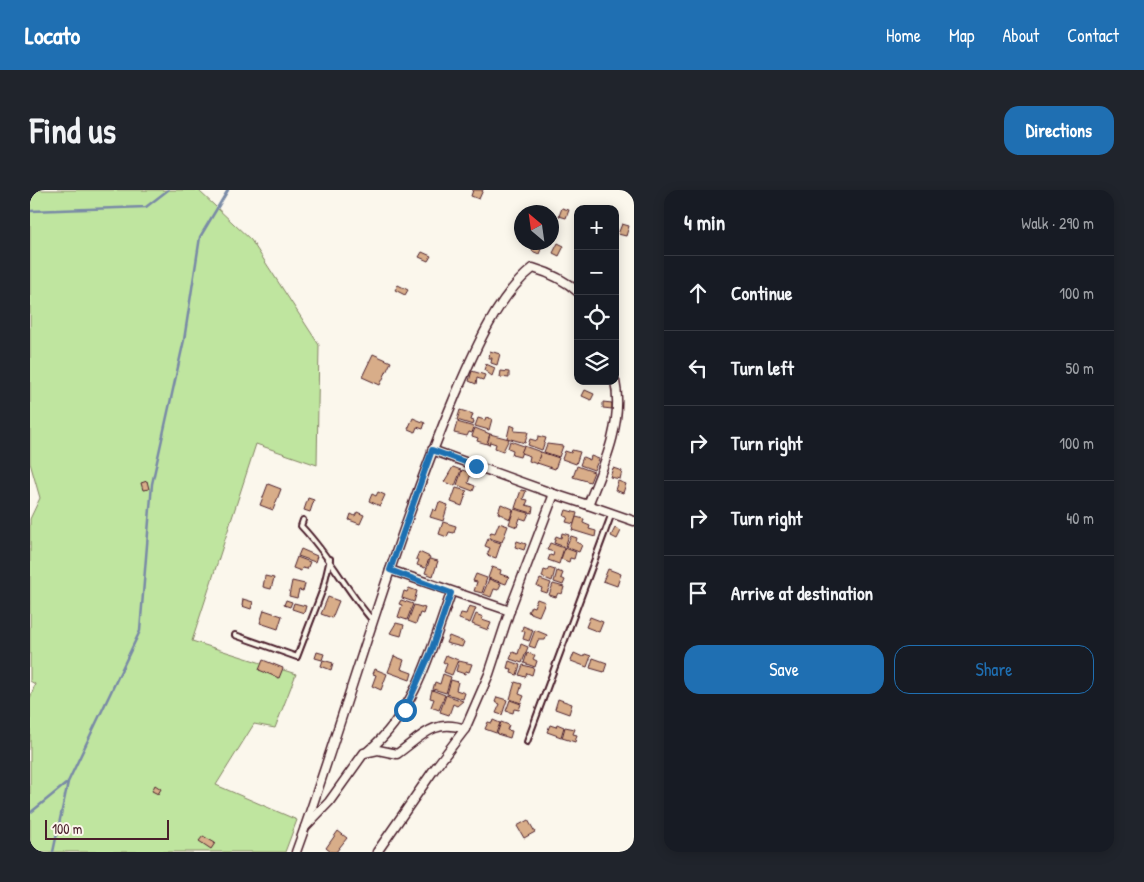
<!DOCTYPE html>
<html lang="en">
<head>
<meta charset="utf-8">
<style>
  body { margin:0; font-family:"Patrick Hand",sans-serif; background:#20242c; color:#f1f3f6 }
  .controls { position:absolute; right:15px; top:15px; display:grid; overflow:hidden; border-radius:10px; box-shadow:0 2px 12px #0003 }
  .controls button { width:45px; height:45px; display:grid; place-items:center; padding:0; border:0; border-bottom:1px solid #363941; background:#171b24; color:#f1f3f6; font:25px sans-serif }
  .compass { position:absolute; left:484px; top:15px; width:45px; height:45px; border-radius:50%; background:#171b24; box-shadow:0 2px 12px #0003; rotate:331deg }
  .scale { position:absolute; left:15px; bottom:12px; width:124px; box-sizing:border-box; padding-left:5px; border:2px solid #4a1f2b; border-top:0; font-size:14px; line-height:18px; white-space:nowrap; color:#4a1f2b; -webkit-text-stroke:4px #fbf7ec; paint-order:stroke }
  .stop { position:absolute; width:15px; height:15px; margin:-11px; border:4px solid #1f6fb2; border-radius:50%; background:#fff }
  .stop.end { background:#1f6fb2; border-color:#fff; box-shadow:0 1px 5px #0008 }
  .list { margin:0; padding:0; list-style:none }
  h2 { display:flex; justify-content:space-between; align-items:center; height:65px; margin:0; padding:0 20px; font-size:21px }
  h2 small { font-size:16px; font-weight:400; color:#9ea1a6 }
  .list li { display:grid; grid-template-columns:32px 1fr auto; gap:15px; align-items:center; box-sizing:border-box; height:75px; padding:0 20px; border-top:1px solid #363941 }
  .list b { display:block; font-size:19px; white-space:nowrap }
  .list em { font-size:16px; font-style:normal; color:#9ea1a6 }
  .actions { display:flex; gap:10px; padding:15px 20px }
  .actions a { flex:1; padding:11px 0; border:1px solid #1f6fb2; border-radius:15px; text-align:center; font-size:18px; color:#1f6fb2 }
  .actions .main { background:#1f6fb2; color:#fff }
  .icon { flex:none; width:28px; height:28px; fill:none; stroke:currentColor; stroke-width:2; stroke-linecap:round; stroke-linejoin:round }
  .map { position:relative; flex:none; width:604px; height:662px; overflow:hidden; border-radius:15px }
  header { display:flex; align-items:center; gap:30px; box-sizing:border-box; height:70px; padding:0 25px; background:#1f6fb2; color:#fff }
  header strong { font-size:24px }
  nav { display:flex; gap:28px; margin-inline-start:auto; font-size:18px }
  .intro { display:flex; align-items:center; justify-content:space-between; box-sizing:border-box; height:120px; padding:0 30px }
  h1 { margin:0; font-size:35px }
  .button { padding:12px 22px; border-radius:15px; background:#1f6fb2; color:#fff; font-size:18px; font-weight:700 }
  main { display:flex; gap:30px; padding:0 30px }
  aside { flex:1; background:#171b24; border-radius:15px; box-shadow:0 2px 12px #0003 }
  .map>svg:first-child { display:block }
</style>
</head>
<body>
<header>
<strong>Locato</strong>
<nav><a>Home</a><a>Map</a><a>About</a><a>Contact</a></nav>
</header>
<div class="intro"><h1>Find us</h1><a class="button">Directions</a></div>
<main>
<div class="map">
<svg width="604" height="662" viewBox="0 0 604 662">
  <rect width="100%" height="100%" fill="#fbf7ec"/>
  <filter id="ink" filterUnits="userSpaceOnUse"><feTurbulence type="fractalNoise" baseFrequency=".02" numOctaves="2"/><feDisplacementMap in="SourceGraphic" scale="10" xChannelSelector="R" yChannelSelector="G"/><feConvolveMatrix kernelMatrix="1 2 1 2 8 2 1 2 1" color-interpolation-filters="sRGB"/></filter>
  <g filter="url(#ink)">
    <path fill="#bfe59f" stroke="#848265" d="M0,0H168L221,50L289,155L287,275L226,254L162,451L266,484L245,538L224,534L186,595L267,630L255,662H0V509L5,494L0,491V329L10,308L0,273Z"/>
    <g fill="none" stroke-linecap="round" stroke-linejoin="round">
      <g stroke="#798aa6" stroke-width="2.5">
        <path d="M0,21L116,17L138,0"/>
        <path d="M0,623L37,593"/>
        <path d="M23,662L38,592L110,441L122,294L154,150L170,47L198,0"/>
      </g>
    </g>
    <g fill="#d8ad89" stroke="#4a1f2b">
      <path d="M443,0H453L449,9L441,6Z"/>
      <path d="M532,18L539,20L536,28L529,26Z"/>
      <path d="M592,34L599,36L596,46L588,44Z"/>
      <path d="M506,52H514L509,64L502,61Z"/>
      <path d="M528,53L534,56L529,66L523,63Z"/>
      <path d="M392,62L401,66L398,71L389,67Z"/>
      <path d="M368,95L378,100L375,105L365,100Z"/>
      <path d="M460,161L470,164L467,175L461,173L462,168H459Z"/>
      <path d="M343,164L361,172L350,195L332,187Z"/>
      <path d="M456,174L465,178L462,186L454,180Z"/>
      <path d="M442,181L455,185L453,190L447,188L446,194L439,191Z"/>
      <path d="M471,181L479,182V188L470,187Z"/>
      <path d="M555,200L564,204L561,210L552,206Z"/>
      <path d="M573,212L582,213V219L573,218Z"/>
      <path d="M430,220L443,224L441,230L444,231L443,235L427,230Z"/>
      <path d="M456,227L462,229L459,240L445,236L448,228L455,230Z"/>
      <path d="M383,228L395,233L393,239L387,237L385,242L378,239Z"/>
      <path d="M427,232L444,237L442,243L439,242L437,246L424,243Z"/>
      <path d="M480,235L485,237L484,241L498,242L495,253L477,248Z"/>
      <path d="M445,238L460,244L457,254L447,251L448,248L442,246Z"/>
      <path d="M460,244L479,249L473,261L465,258L466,254L460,252L459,255L457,254Z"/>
      <path d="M508,246L516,248L512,260L498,255L500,249L507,251Z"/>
      <path d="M480,251L494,256L490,267L482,265L483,260L478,258Z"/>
      <path d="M517,254L533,256L529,267L514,262Z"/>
      <path d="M494,256L511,262L507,274L499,271L500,266L491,263Z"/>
      <path d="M542,260L550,262L546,274L532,269L535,261L541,263Z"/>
      <path d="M511,262L529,268L525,279L507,273Z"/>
      <path d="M561,266L569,269L564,280L550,275L553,267L560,270Z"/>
      <path d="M547,276L564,282L560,292L543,287Z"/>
      <path d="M423,277L431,280L425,296L414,292Z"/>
      <path d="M583,278L592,281L590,289L580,287Z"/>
      <path d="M432,280L441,283L438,293L445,296L443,301L427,295Z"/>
      <path d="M117,291L119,299L113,300L111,293Z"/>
      <path d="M588,291L596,294L593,303L585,300Z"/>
      <path d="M238,294L251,299L243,320L230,315Z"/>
      <path d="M426,298L437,301L432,316L421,312Z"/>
      <path d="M491,300L496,301L493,309L498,310L496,315L503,317L502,323L485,318Z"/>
      <path d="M348,302L355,305L350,316L339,311L342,304L346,306Z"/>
      <path d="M278,308L284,310L280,322L274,320Z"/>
      <path d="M409,312L418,315L413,331L400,327L403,319L406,321Z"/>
      <path d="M471,314L483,319L480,329L468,323Z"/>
      <path d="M484,319L499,323L496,330L490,328L487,337L479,334Z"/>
      <path d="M536,320L547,323L544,334L536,332L538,327L534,326Z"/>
      <path d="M327,322L334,325L330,334L319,330L321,324L325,326Z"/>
      <path d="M546,327L554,329L553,333L560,336L559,339L566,341L565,347L542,340Z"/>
      <path d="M413,332L426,336L424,343L419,342L417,347L409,344Z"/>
      <path d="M469,333L478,336L472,352L459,348L461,342L465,343Z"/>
      <path d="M585,338L591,341L587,349L581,346Z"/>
      <path d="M532,343L539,345L535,357L524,353L526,346L531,348Z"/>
      <path d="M541,346L547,348L546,352L552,355L549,362L536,357Z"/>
      <path d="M458,349L471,353L466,368L457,365L460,358L455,356Z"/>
      <path d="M487,351L496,354L494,360L485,357Z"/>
      <path d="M520,353L534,358L529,374L518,370L520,365L523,366L524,362L517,360Z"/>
      <path d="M535,358L546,362L544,369L540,368L539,372L531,369Z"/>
      <path d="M271,359L287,366L285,372L268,366Z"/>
      <path d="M389,362L400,367L395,378L387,375L389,370L386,369Z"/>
      <path d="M267,367L280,372L277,379L272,378L271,381L263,378Z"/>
      <path d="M400,369L408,371L403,386L395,383Z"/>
      <path d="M462,377L471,380L470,384L479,387L476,394L458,388Z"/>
      <path d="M519,378L525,380L522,391L512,387L514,380L517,381Z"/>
      <path d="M578,379L591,384L587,396L573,391Z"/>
      <path d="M527,381L533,383L531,388L535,390L533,395L524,392Z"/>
      <path d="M446,384L457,388L452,403L444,401L447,392L443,391Z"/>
      <path d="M235,386L244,388L241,399L233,397Z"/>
      <path d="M459,389L471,394L468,400L464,399L461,407L453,404Z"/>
      <path d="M510,389L521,393L517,403L511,401L512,398L507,396Z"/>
      <path d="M262,391L275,394L273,401L269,400L267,408L259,406Z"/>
      <path d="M523,394L534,397L532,404L528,403L526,407L519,405Z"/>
      <path d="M379,398L387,401L384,412L372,408L374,401L377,402Z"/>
      <path d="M298,407L309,411L302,428L291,424Z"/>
      <path d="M213,409L223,412L221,419L212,416Z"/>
      <path d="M507,409L515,412L509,426L498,422L501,416L504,417Z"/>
      <path d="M256,410L262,412L260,417L254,415Z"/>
      <path d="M371,410L383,414L377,430L368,427L372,415L369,414Z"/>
      <path d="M264,413L276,416L274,423L262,419Z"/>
      <path d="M384,415L395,418L393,424L390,423L386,434L378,431Z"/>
      <path d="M439,416L446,418L440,433L429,429L431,423L436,424Z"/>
      <path d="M234,420L252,426L248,439L230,433Z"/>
      <path d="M446,424L453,427L452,430L461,433L458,440L442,434Z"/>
      <path d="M560,427L573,432L569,442L556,437Z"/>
      <path d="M366,433L374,435L371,446L360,443Z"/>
      <path d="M493,436L503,440L499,451L493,449L495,442L492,441Z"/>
      <path d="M505,440L517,445L515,450H508L505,458L499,456Z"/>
      <path d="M419,446L434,452L432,457L416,453Z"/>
      <path d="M491,454L498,457L492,473L480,469L483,462L488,464Z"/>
      <path d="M287,462L294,464L292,470L285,468Z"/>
      <path d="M497,463L505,465L503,469L507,471L505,477L494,473Z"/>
      <path d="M544,463L553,467L555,464L561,466L557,477L541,471Z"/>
      <path d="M416,465L428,470L422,485L414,482L417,474L413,472Z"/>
      <path d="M364,466L374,470L371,479L382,483L380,490L358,482Z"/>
      <path d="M563,468L577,473L574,482L560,478Z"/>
      <path d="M233,470L253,478L249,488L229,480Z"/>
      <path d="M293,470L303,473L301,480L291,476Z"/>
      <path d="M429,471L442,474L439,482L436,481L435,484L426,481Z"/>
      <path d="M479,471L490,475L487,485L481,483L482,479L477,478Z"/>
      <path d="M493,475L504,478L502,485L497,483L495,487L489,485Z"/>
      <path d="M345,479L357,484L351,500L342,496L346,485L343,484Z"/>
      <path d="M413,484L421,487L416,503L403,499L405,492L410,494Z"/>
      <path d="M421,490L428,492L426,500L435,503L433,509L417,504Z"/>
      <path d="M485,492L492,494L489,504L494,506L491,513L480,509Z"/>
      <path d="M402,500L415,505L409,520L401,517L404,509L400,508Z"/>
      <path d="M416,505L433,511L427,516L423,514L419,525L410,522Z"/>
      <path d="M467,507L477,510L472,525L466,523L470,514L465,512Z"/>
      <path d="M528,509L542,514L539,524L525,519Z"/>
      <path d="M480,510L491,514L489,520L484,519L483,523L476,521Z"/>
      <path d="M463,530L470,533L466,543L455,539L458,532L462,533Z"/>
      <path d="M471,532L479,535L477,540L482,541L480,548L467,544Z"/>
      <path d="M527,534L534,537L531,547L517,542L520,535L526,537Z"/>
      <path d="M535,537L545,539L543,544L547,545L545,552L532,548Z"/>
      <path d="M125,595L131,599L128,604L122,601Z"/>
      <path d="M498,630L505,642L494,648L487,636Z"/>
      <path d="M308,641L317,648L306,662H301L296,658Z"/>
      <path d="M173,646L185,653L181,659L169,651Z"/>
    </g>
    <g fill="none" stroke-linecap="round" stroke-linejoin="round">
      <defs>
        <g id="lane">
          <path d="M273,330L271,336C300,366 316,400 343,431"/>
          <path d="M205,445L267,467L293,399L300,369"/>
          <path d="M497,552L582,323"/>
        </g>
        <g id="street">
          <path d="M402,260L524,304"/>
          <path d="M558,315L604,331"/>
          <path d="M360,380L480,421"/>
          <path d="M338,561C386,521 401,460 421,403"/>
          <path d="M275,637C325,493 366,346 425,206C443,164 467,106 503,78C520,83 535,90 548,102"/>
          <path d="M266,662L275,637L299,612L334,563L348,560L367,564C391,547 404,528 435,539L459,484L482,414L524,304L558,315C573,277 594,233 585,191"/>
          <path d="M347,662L403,581L435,539"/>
        </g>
      </defs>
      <use href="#lane" stroke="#4a1f2b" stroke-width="8"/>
      <use href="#street" stroke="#4a1f2b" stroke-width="11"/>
      <use href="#lane" stroke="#fbf7ec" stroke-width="4"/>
      <use href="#street" stroke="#fbf7ec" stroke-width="8"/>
    </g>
  </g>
  <g fill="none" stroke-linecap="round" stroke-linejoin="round" filter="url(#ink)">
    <path stroke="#1f6fb2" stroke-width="6" d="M375,520L400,464L421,403L360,380L402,260L446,276"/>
  </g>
</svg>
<div class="controls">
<button>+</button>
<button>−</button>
<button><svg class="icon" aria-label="locate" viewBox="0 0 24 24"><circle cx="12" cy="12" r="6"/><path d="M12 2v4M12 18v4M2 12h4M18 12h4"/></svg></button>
<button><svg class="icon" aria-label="layers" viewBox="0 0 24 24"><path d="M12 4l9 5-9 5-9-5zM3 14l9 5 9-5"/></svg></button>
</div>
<svg class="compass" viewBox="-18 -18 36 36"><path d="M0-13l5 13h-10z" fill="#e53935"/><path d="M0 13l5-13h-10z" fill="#9ea1a6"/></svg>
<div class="scale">100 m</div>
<div class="stop" style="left:375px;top:520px"></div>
<div class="stop end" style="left:446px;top:276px"></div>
</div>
<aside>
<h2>4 min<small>Walk · 290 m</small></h2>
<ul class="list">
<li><svg class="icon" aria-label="ahead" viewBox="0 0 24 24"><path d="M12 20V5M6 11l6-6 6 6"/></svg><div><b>Continue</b></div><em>100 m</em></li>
<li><svg class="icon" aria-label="left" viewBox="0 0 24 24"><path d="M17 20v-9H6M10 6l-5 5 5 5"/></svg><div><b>Turn left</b></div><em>50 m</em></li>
<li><svg class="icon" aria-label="right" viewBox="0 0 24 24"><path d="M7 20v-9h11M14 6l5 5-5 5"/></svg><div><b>Turn right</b></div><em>100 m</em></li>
<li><svg class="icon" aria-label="right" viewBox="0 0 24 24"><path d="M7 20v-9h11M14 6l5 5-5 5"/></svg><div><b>Turn right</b></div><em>40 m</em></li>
<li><svg class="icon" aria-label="arrive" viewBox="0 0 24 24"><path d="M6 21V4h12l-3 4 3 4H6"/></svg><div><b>Arrive at destination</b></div></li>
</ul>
<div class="actions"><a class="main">Save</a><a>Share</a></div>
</aside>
</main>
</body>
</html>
